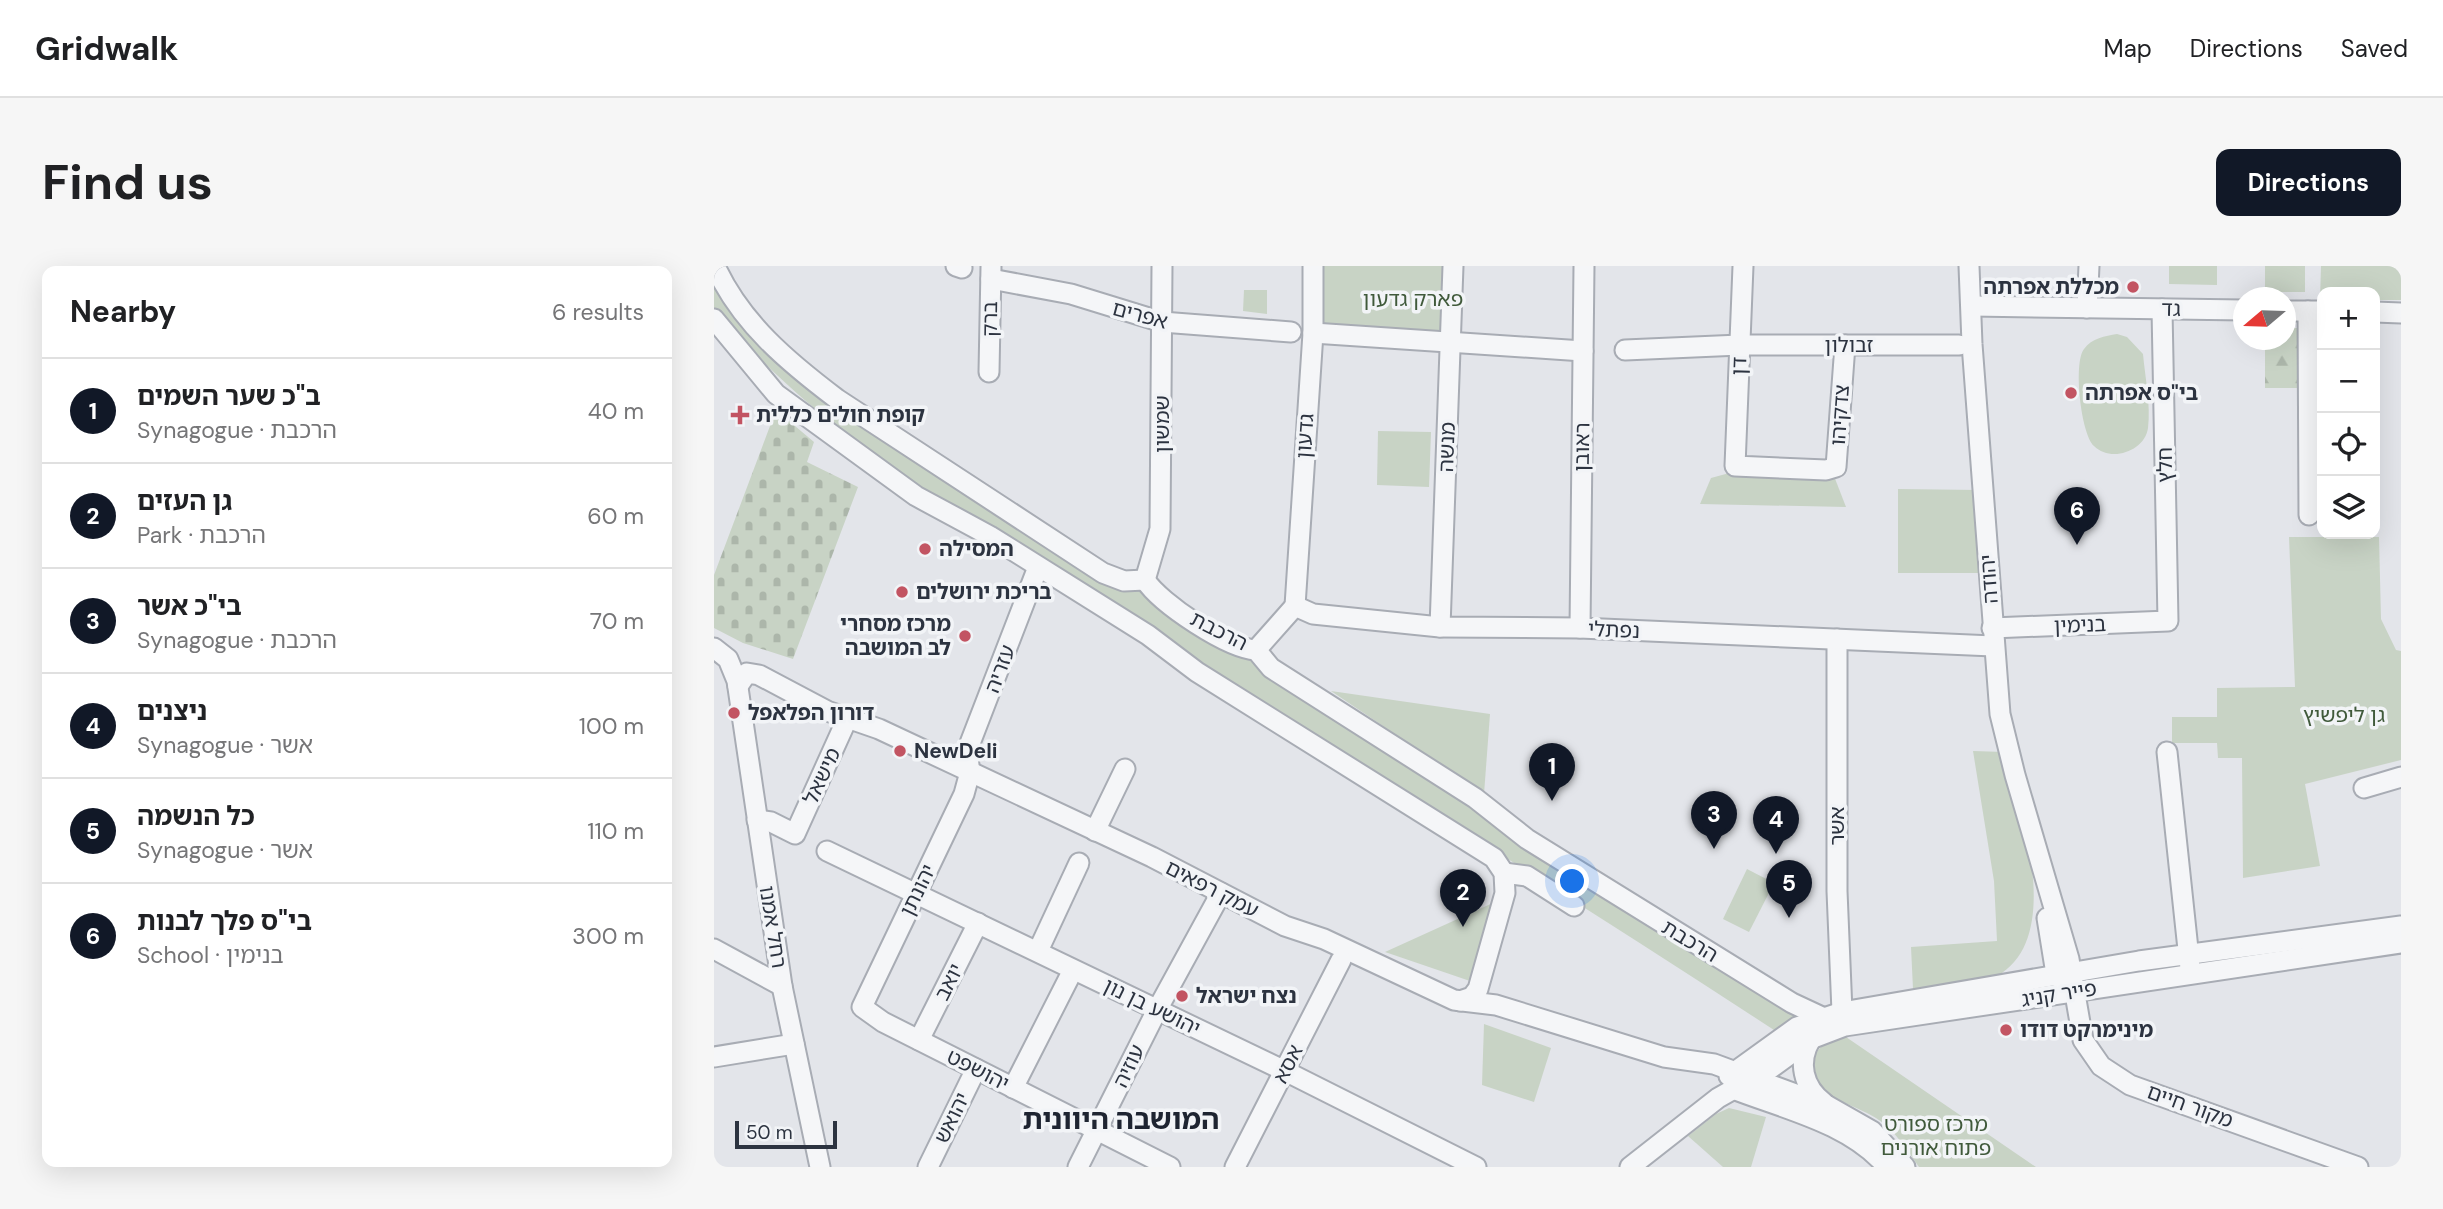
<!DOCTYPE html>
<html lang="en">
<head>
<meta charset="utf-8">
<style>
  body { margin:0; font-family:"DM Sans","Noto Sans Hebrew",sans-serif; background:#f6f6f6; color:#202124 }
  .controls { position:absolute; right:21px; top:21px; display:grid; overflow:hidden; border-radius:14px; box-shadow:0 7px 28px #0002 }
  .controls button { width:63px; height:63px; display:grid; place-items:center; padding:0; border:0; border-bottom:2px solid #e0e0e0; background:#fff; color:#202124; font:35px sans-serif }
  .compass { position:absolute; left:1519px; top:21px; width:63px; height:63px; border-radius:50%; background:#fff; box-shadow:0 7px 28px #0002; rotate:251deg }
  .scale { position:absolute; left:21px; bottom:18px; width:102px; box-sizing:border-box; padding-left:7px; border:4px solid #2c3340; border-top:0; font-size:19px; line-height:24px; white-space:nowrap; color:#2c3340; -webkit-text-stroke:5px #f2f4f7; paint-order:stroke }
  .you { position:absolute; left:859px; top:616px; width:24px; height:24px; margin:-18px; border:5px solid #fff; border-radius:50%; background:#1a73e8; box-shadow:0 0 0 10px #1a73e833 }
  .badge { display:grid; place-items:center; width:46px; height:46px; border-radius:50%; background:#111827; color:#fff; font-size:23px; font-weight:700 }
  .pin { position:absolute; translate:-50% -58px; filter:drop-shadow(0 2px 4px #0008) }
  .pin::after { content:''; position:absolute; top:37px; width:24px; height:21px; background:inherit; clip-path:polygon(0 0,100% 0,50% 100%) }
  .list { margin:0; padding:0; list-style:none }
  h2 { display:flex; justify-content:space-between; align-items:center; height:91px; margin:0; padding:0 28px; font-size:30px }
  h2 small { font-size:23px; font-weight:400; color:#757577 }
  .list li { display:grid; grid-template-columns:46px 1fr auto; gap:21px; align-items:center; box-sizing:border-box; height:105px; padding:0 28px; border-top:2px solid #e0e0e0 }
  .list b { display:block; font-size:26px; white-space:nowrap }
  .list p { margin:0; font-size:23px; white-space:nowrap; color:#757577 }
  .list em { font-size:23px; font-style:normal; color:#757577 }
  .icon { flex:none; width:38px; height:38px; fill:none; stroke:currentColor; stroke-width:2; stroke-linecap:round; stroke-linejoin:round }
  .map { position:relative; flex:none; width:1687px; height:901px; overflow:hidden; border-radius:14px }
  header { display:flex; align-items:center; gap:42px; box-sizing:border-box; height:98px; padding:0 35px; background:#fff; border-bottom:2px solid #e0e0e0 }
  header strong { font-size:33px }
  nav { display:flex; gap:38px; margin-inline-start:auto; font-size:24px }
  .intro { display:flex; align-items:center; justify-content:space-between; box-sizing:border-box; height:168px; padding:0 42px }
  h1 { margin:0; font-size:49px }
  .button { padding:18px 32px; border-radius:14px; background:#111827; color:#fff; font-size:24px; font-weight:700 }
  main { display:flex; gap:42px; padding:0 42px }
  aside { flex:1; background:#fff; border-radius:14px; box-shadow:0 7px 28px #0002 }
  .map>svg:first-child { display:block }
</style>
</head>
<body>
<header>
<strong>Gridwalk</strong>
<nav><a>Map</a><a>Directions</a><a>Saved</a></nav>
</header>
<div class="intro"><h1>Find us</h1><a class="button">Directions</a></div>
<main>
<aside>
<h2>Nearby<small>6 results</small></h2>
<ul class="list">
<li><span class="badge">1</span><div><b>ב&quot;כ שער השמים</b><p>Synagogue · הרכבת</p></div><em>40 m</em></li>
<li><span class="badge">2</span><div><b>גן העזים</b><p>Park · הרכבת</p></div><em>60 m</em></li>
<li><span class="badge">3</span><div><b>בי&quot;כ אשר</b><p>Synagogue · הרכבת</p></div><em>70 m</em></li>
<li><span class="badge">4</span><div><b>ניצנים</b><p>Synagogue · אשר</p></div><em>100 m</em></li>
<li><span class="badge">5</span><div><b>כל הנשמה</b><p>Synagogue · אשר</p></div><em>110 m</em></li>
<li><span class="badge">6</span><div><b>בי&quot;ס פלך לבנות</b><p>School · בנימין</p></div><em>300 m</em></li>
</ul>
</aside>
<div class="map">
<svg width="1687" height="901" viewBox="0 0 1687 901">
  <defs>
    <pattern id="forest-firs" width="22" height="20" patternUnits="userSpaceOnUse" patternTransform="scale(1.75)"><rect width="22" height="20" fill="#c8d3c5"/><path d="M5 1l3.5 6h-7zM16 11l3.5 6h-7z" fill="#acb6aa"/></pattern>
    <pattern id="cemetery-stones" width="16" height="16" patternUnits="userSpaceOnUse" patternTransform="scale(1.75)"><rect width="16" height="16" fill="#c8d3c5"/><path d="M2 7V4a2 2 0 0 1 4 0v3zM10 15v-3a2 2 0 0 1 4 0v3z" fill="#acb6aa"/></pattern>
  </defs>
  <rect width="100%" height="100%" fill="#e3e5ea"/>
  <path fill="url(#forest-firs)" d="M1572,62H1585V122H1551V74H1572Z"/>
  <path fill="url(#cemetery-stones)" d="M62,144L100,176L93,196L144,221L79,393L29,377L0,362V309Z"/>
  <g fill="#c8d3c5">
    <path d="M609,0H733L731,67L607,62Z"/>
    <path d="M1455,0H1503V19L1455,18Z"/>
    <rect x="1551" y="0" width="40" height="26"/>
    <path d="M1607,0H1687V34H1661V26H1608L1606,34Z"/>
    <path d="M0,13L63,89L430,323C458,350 496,386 536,389L550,408L1086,748L1060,764C853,629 643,498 434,365C284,270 116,181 0,43Z"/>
    <path d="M530,24H553V48L529,45Z"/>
    <path d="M1403,68L1413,71L1429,88C1431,111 1437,139 1434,162C1431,185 1397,197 1380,180C1367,168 1359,97 1370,83C1378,72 1391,70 1403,68Z"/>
    <path d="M664,165L717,166L715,221L663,219Z"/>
    <path d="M1019,206L1120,210L1132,241L986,238L997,212Z"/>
    <path d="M1184,223L1265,224V307H1184Z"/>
    <path d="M1575,271H1665L1667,353L1682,384L1687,385V494L1591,518L1606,600L1529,612L1528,492H1504L1503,477H1458V451H1503V422L1581,421Z"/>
    <path d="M617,425L776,448L770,528Z"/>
    <path d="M1259,485L1290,486C1307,543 1351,672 1283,710C1270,717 1217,721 1199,723L1197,681L1283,675L1280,615Z"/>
    <path d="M1033,603L1060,617L1035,666L1009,653Z"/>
    <path d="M781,636L756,715L671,686Z"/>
    <path d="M770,758L837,782L820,836L768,819Z"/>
    <path d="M1132,771L1322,901H1205C1193,884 1181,864 1162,852C1139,837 1095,831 1100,795C1103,777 1117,776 1132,771Z"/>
    <path d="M1015,842L1052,851L1037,901H1009L974,870L1002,848Z"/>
  </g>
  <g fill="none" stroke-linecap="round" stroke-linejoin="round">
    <defs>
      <g id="minor">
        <path d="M1,0C27,57 74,96 123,133L389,307L410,315L431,314"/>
        <path d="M242,0L248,2"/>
        <path d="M1029,0L1021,200L1112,204L1122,201L1131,79"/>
        <path d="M1255,0L1258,78L1286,448L1301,509L1355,693L1369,774L1387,800L1416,819L1644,901"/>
        <path d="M277,13L357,28L448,56L577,66"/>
        <path d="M1258,40L1530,44"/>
        <path d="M1373,42L1375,0"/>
        <path d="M1572,45H1608"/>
        <path d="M1594,45L1595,249"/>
        <path d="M1661,46L1687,47"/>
        <path d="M0,53L62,128L202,230L276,270L434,369L483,406L780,592L790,607L791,627L764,723L758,731L746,735"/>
        <path d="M599,67L869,85"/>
        <path d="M911,84L1026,79H1245"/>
        <path d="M275,106L277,1"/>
        <path d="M431,314L446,263L448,0"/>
        <path d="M431,314C447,338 513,382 542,384"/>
        <path d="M581,340L599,67V0"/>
        <path d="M726,361L739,0"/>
        <path d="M866,362L870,0"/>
        <path d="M1278,362L1454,355L1448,43"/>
        <path d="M1123,373V625L1128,746"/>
        <path d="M0,382L14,393L23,415L68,720L106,901"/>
        <path d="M542,384L581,340L599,348L726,361L866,362L1279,380"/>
        <path d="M542,384L557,402L761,532L813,573L1078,737L1108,751"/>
        <path d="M24,420L33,407L45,409L113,445L165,463L438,591L571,660L610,673L740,734L782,739L950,791L1000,798L1114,840L1158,865L1191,901"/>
        <path d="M1453,486L1476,702"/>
        <path d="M256,506L250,528L148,741L169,756L456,901"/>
        <path d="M256,506L253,485L324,301"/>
        <path d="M1650,522L1687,511"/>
        <path d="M43,554L57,556L81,568L134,451"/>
        <path d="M381,565L411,503"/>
        <path d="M113,585L571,805L762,901"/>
        <path d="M790,607L813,610L860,640"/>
        <path d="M1333,652L1342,708L1350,716"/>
        <path d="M0,683L68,720"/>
        <path d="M324,685L365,597"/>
        <path d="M1097,773C1083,796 1089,821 1110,837"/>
        <path d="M205,774L264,657"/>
        <path d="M0,791L80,778"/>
        <path d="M1015,810L1083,761L1128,746L1425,695L1687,660"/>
        <path d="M299,822L359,704"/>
        <path d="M1019,823C1070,843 1136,857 1173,901"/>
        <path d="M214,901L262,803"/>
        <path d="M364,901L443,744L507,627"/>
        <path d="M521,901L627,694"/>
        <path d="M916,901L1004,832L1057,802L1097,773L1131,760L1687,677"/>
      </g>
    </defs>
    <use href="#minor" stroke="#a8acb4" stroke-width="23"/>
    <use href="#minor" stroke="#f5f6f8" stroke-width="19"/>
  </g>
  <g fill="#c25462" stroke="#f2f4f7" stroke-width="2.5">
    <circle cx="1419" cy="21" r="7"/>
    <circle cx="1357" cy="127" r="7"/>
    <path d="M22.5 138.5h7v7h7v7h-7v7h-7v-7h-7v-7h7z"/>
    <circle cx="211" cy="283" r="7"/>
    <circle cx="188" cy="326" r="7"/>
    <circle cx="251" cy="370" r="7"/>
    <circle cx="20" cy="447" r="7"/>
    <circle cx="186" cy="485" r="7"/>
    <circle cx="468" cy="730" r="7"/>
    <circle cx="1292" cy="764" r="7"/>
  </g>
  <g text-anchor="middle" stroke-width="7" stroke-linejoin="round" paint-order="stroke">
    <g font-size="21" font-weight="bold" fill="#2c3340" stroke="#f2f4f7" text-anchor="start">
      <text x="1405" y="28" text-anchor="end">מכללת אפרתה</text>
      <text x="1371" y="134">בי"ס אפרתה</text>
      <text x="42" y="156">קופת חולים כללית</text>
      <text x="225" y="290">המסילה</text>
      <text x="202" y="333">בריכת ירושלים</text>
      <text x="237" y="365" text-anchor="end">מרכז מסחרי<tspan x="237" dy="24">לב המושבה</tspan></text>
      <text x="34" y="454">דורון הפלאפל</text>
      <text x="200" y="492">NewDeli</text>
      <text x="482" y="737">נצח ישראל</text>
      <text x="1306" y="771">מינימרקט דודו</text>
    </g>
    <g font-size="21" fill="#405a3b" stroke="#f2f4f7">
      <text x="699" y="40">פארק גדעון</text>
      <text x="1630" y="456">גן ליפשיץ</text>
      <text x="1222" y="865">מרכז ספורט<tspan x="1222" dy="24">פתוח אורנים</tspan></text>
    </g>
    <g font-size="21" fill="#2c3340" stroke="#f2f4f7">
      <text transform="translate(1457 43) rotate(1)" y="7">גד</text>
      <text transform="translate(426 49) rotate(15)" y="7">אפרים</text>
      <text transform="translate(276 53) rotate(-89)" y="7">ברק</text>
      <text x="1135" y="86">זבולון</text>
      <text transform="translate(1025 100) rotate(-88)" y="7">דן</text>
      <text transform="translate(1126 149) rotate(-86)" y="7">צדקיהו</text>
      <text transform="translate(448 158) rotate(-90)" y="7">שמשון</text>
      <text transform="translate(591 170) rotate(-86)" y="7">גדעון</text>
      <text transform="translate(733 181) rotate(-88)" y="7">מנשה</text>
      <text transform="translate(868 181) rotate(-89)" y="7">ראובן</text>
      <text transform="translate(1451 199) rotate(-91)" y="7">חלץ</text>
      <text transform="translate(1275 313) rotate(-94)" y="7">יהודה</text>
      <text transform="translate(1366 359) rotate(-2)" y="7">בנימין</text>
      <text transform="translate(900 364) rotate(2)" y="7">נפתלי</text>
      <text transform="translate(505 365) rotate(27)" y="7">הרכבת</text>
      <text transform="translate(286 403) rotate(-69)" y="7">עזריה</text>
      <text transform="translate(108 510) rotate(-65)" y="7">מישאל</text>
      <text transform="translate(1123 560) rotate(-90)" y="7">אשר</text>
      <text transform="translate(498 623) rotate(27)" y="7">עמק רפאים</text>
      <text transform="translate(204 624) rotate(-64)" y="7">יהונתן</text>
      <text transform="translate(59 661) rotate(81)" y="7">רחל אמנו</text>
      <text transform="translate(976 675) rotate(31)" y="7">הרכבת</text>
      <text transform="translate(235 716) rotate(-63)" y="7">יואב</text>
      <text transform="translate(1345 728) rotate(-9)" y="7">פייר קניג</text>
      <text transform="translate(438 741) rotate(26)" y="7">יהושע בן נון</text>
      <text transform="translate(574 798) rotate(-63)" y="7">אסא</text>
      <text transform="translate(415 800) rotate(-64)" y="7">עוזיה</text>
      <text transform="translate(264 804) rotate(27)" y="7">יהושפט</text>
      <text transform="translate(1476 840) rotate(20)" y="7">מקור חיים</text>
      <text transform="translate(238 852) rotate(-64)" y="7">יהואש</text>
    </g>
    <g font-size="28" font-weight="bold" fill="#1e2431" stroke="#f2f4f7">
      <text x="407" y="863">המושבה היוונית</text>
    </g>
  </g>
</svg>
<div class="controls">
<button>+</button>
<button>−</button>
<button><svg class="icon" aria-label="locate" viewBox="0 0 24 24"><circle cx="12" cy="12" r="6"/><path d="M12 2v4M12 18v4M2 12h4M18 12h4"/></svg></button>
<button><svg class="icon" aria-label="layers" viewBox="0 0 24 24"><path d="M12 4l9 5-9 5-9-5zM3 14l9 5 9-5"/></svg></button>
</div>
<svg class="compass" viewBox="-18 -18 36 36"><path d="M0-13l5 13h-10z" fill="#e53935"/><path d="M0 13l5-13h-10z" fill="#757577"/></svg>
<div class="scale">50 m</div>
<div class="you"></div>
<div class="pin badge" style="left:838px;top:535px">1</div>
<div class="pin badge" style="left:749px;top:661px">2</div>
<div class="pin badge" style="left:1000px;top:583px">3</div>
<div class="pin badge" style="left:1062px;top:588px">4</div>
<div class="pin badge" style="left:1075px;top:652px">5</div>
<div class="pin badge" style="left:1363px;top:279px">6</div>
</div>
</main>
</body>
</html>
